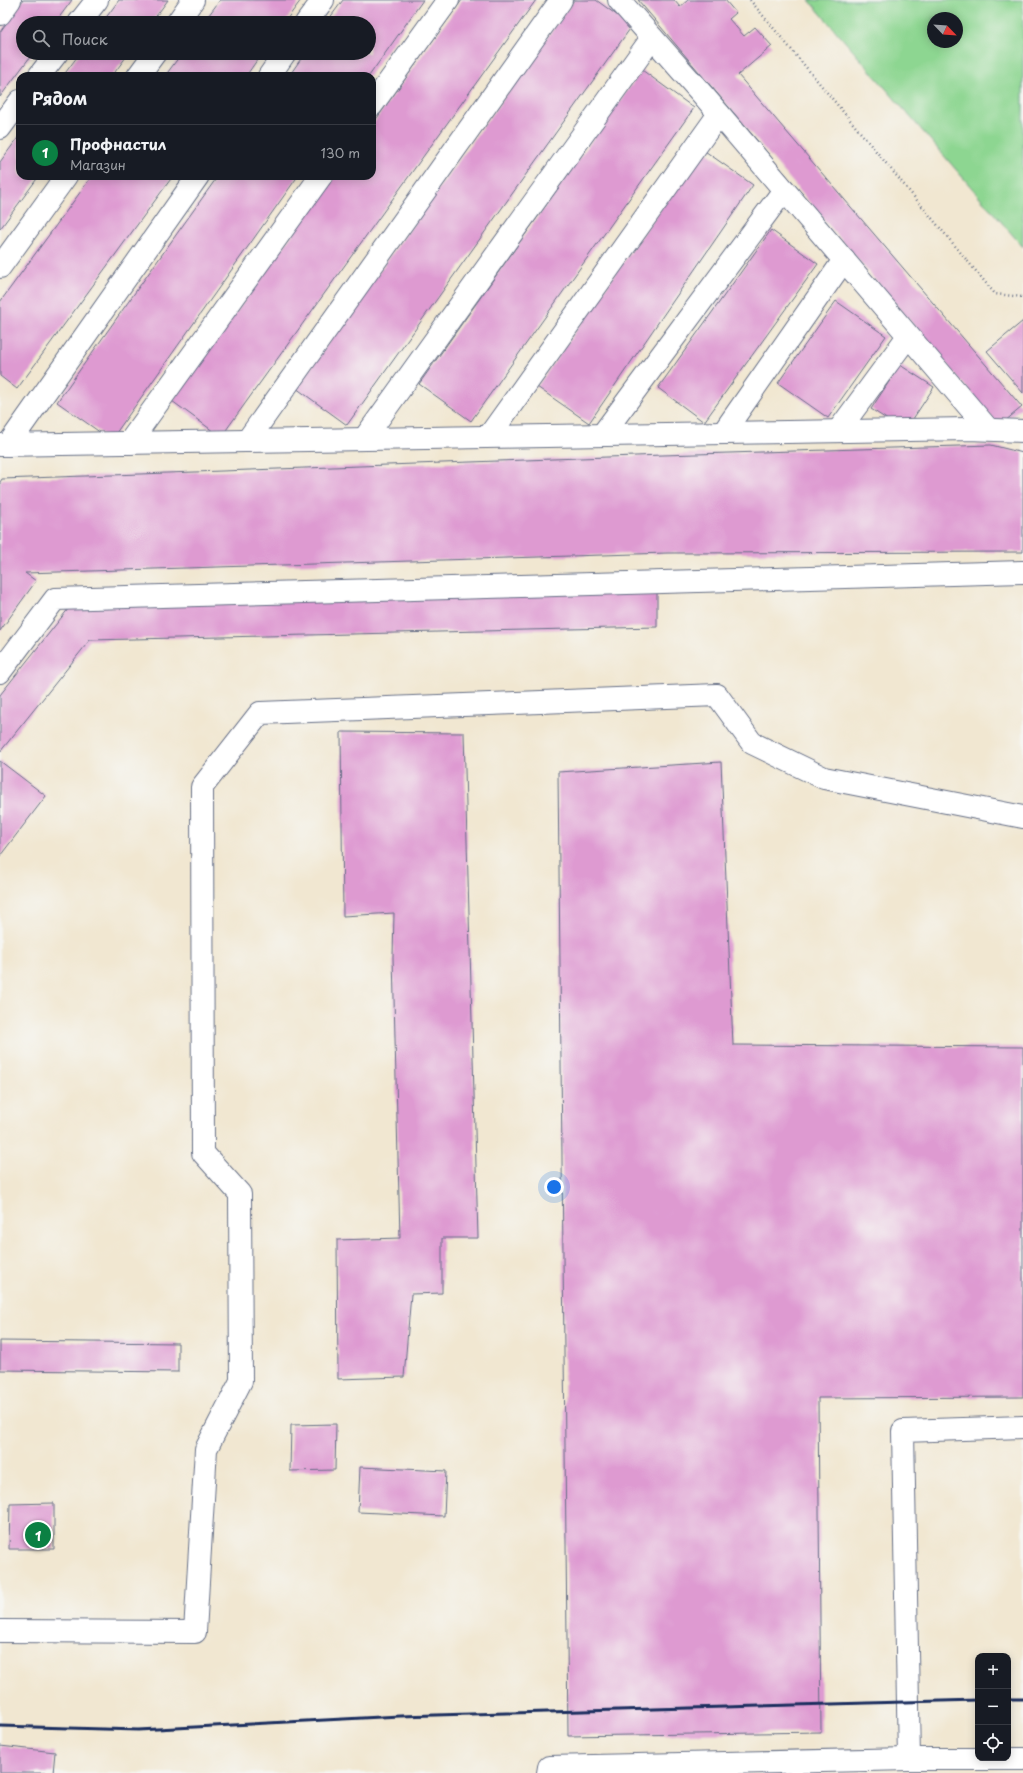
<!DOCTYPE html>
<html lang="ru">
<head>
<meta charset="utf-8">
<style>
  body { margin:0; font-family:"Playpen Sans",sans-serif; background:#20242c; color:#f1f3f6 }
  .controls { position:absolute; right:12px; bottom:12px; display:grid; overflow:hidden; border-radius:8px; box-shadow:0 2px 10px #0003 }
  .controls button { width:36px; height:36px; display:grid; place-items:center; padding:0; border:0; border-bottom:1px solid #363941; background:#171b24; color:#f1f3f6; font:20px sans-serif }
  .compass { position:absolute; left:927px; top:12px; width:36px; height:36px; border-radius:50%; background:#171b24; box-shadow:0 2px 10px #0003; rotate:115deg }
  .you { position:absolute; left:554px; top:1187px; width:14px; height:14px; margin:-10px; border:3px solid #fff; border-radius:50%; background:#1a73e8; box-shadow:0 0 0 6px #1a73e833 }
  .badge { display:grid; place-items:center; width:26px; height:26px; border-radius:50%; background:#0b8043; color:#fff; font-size:13px; font-weight:700 }
  .pin { position:absolute; translate:-50% -50%; border:2px solid #fff; box-shadow:0 1px 4px #0006 }
  .list { margin:0; padding:0; list-style:none }
  h2 { display:flex; justify-content:space-between; align-items:center; height:52px; margin:0; padding:0 16px; font-size:17px }
  h2 small { font-size:13px; font-weight:400; color:#9ea1a6 }
  .list li { display:grid; grid-template-columns:26px 1fr auto; gap:12px; align-items:center; box-sizing:border-box; height:56px; padding:0 16px; border-top:1px solid #363941 }
  .list b { display:block; font-size:15px; white-space:nowrap }
  .list p { margin:0; font-size:13px; white-space:nowrap; color:#9ea1a6 }
  .list em { font-size:13px; font-style:normal; color:#9ea1a6 }
  .icon { flex:none; width:22px; height:22px; fill:none; stroke:currentColor; stroke-width:2; stroke-linecap:round; stroke-linejoin:round }
  .map { position:relative; flex:none; width:1023px; height:1773px; overflow:hidden }
  .search { position:absolute; background:#171b24; box-shadow:0 2px 10px #0003; left:16px; top:16px; width:360px; height:44px; display:flex; align-items:center; gap:10px; box-sizing:border-box; padding:0 14px; border-radius:22px; color:#9ea1a6; font-size:15px }
  .panel { position:absolute; background:#171b24; box-shadow:0 2px 10px #0003; left:16px; top:72px; width:360px; height:108px; border-radius:12px }
  .map>svg:first-child { display:block }
</style>
</head>
<body>
<div class="map">
<svg width="1023" height="1773" viewBox="0 0 1023 1773">
  <rect width="100%" height="100%" fill="#f6f6f2"/>
  <filter id="ink" filterUnits="userSpaceOnUse"><feTurbulence type="fractalNoise" baseFrequency=".025" numOctaves="2"/><feDisplacementMap in="SourceGraphic" scale="8" xChannelSelector="R" yChannelSelector="G"/><feConvolveMatrix kernelMatrix="1 2 1 2 8 2 1 2 1" color-interpolation-filters="sRGB"/></filter>
  <filter id="wash" filterUnits="userSpaceOnUse"><feTurbulence type="fractalNoise" baseFrequency=".012" numOctaves="4" result="noise"/><feDisplacementMap in="SourceGraphic" scale="16" xChannelSelector="R" yChannelSelector="G"/><feGaussianBlur stdDeviation="0.9" result="paint"/><feColorMatrix in="noise" values="0 0 0 0 0 0 0 0 0 0 0 0 0 0 0 0 0 1.4 0 .05"/><feComposite in="paint" operator="in"/></filter>
  <g filter="url(#wash)">
    <rect width="100%" height="100%" fill="#f1e7d1"/>
    <path fill="#8dd691" stroke="#548278" fill-rule="evenodd" d="M809,0H1023V247ZM933,18H957V42H933Z"/>
    <g id="blocks">
      <g fill="#de9ad1">
        <path d="M23,0H72L55,23H23V53H33L0,97V32Z"/>
        <path d="M119,0H168L151,23H102Z"/>
        <path d="M220,0H301L284,23H203Z"/>
        <path d="M343,0H423L369,76H289L305,53H369V23H326Z"/>
        <path d="M462,0H536L221,437L172,401L335,176H372V125Z"/>
        <path d="M574,0H596L632,26L347,425L296,388Z"/>
        <path d="M638,0H674L680,7L688,0H725L736,13L729,19L744,36L755,27L772,46L738,75L1022,407L999,426Z"/>
        <path d="M80,53H129L112,76H63Z"/>
        <path d="M182,53H262L246,76H165Z"/>
        <path d="M642,70L694,108L471,421L419,384Z"/>
        <path d="M20,135V176H39L0,229V162Z"/>
        <path d="M702,149L753,185L589,423L537,387Z"/>
        <path d="M92,176H173L17,389L0,376V302Z"/>
        <path d="M218,176H298L111,440L57,402Z"/>
        <path d="M771,230L818,264L704,422L658,388Z"/>
        <path d="M836,301L886,336L828,418L778,383Z"/>
        <path d="M1023,321V393L987,351Z"/>
        <path d="M900,365L934,387L905,431L871,409Z"/>
        <path d="M991,445L1023,453V552L667,553L25,573L36,581L0,631V482L2,479L663,455Z"/>
        <path d="M657,590V627L90,640L0,752V695L73,603Z"/>
        <path d="M341,732L464,733L478,1238H442V1293L411,1294L404,1377L338,1379L337,1240L400,1238L393,957L394,913L343,916Z"/>
        <path d="M0,761L46,796L0,856Z"/>
        <path d="M721,762L733,1045L1023,1047V1397L818,1398L821,1732L568,1736L558,772Z"/>
        <path d="M0,1341L178,1343V1372L0,1370Z"/>
        <path d="M336,1424L335,1470L290,1471L291,1425Z"/>
        <path d="M360,1467L446,1471L444,1516L358,1512Z"/>
        <path d="M54,1503V1549H9L10,1504Z"/>
        <path d="M0,1746L55,1752L53,1773H0Z"/>
      </g>
    </g>
  </g>
  <g filter="url(#ink)">
    <use href="#blocks" fill-opacity="0" stroke="#666f86" stroke-width="1"/>
    <g fill="none" stroke-linecap="round" stroke-linejoin="round">
      <defs>
        <g id="minor">
          <path d="M619,0L703,95L988,429"/>
          <path d="M0,14L10,0"/>
          <path d="M79,23L97,0"/>
          <path d="M177,23L193,0"/>
          <path d="M306,23L323,0"/>
          <path d="M39,76L57,53"/>
          <path d="M138,76L155,53"/>
          <path d="M269,76L285,53"/>
          <path d="M372,105L448,0"/>
          <path d="M0,128L20,101"/>
          <path d="M0,267L66,176"/>
          <path d="M838,431L908,336"/>
          <path d="M723,433L844,260"/>
          <path d="M602,435L784,190"/>
          <path d="M489,436L719,114"/>
          <path d="M364,439L652,38"/>
          <path d="M247,441L561,0"/>
          <path d="M129,443L321,176"/>
          <path d="M0,445L968,429L1023,431"/>
          <path d="M8,445L198,176"/>
          <path d="M0,672L55,599L1023,572"/>
          <path d="M0,1631L195,1632L206,1449L241,1381L240,1194L203,1153L202,787L260,713L717,695L752,743L824,778L1023,817"/>
          <path d="M909,1759L903,1431L1023,1427"/>
          <path d="M548,1773L549,1767L909,1759H1023"/>
        </g>
      </defs>
      <use href="#minor" stroke="#666f86" stroke-width="24"/>
      <path stroke="#666f86" stroke-width="2.5" stroke-dasharray="1 3" stroke-linecap="butt" d="M750,0L995,294L1023,297"/>
      <use href="#minor" stroke="#fff" stroke-width="22"/>
      <g stroke="#1b2f5e" stroke-width="3">
        <path d="M1008,1699H1023"/>
        <path d="M0,1726L138,1730L400,1716L978,1700"/>
      </g>
    </g>
  </g>
</svg>
<div class="controls">
<button>+</button>
<button>−</button>
<button><svg class="icon" aria-label="locate" viewBox="0 0 24 24"><circle cx="12" cy="12" r="6"/><path d="M12 2v4M12 18v4M2 12h4M18 12h4"/></svg></button>
</div>
<svg class="compass" viewBox="-18 -18 36 36"><path d="M0-13l5 13h-10z" fill="#e53935"/><path d="M0 13l5-13h-10z" fill="#9ea1a6"/></svg>
<div class="you"></div>
<div class="pin badge" style="left:38px;top:1535px">1</div>
<div class="search"><svg class="icon" aria-label="search" viewBox="0 0 24 24"><circle cx="10" cy="10" r="6"/><path d="M15 15l6 6"/></svg>Поиск</div>
<section class="panel">
<h2>Рядом<small></small></h2>
<ul class="list">
<li><span class="badge">1</span><div><b>Профнастил</b><p>Магазин</p></div><em>130 m</em></li>
</ul>
</section>
</div>
</body>
</html>
